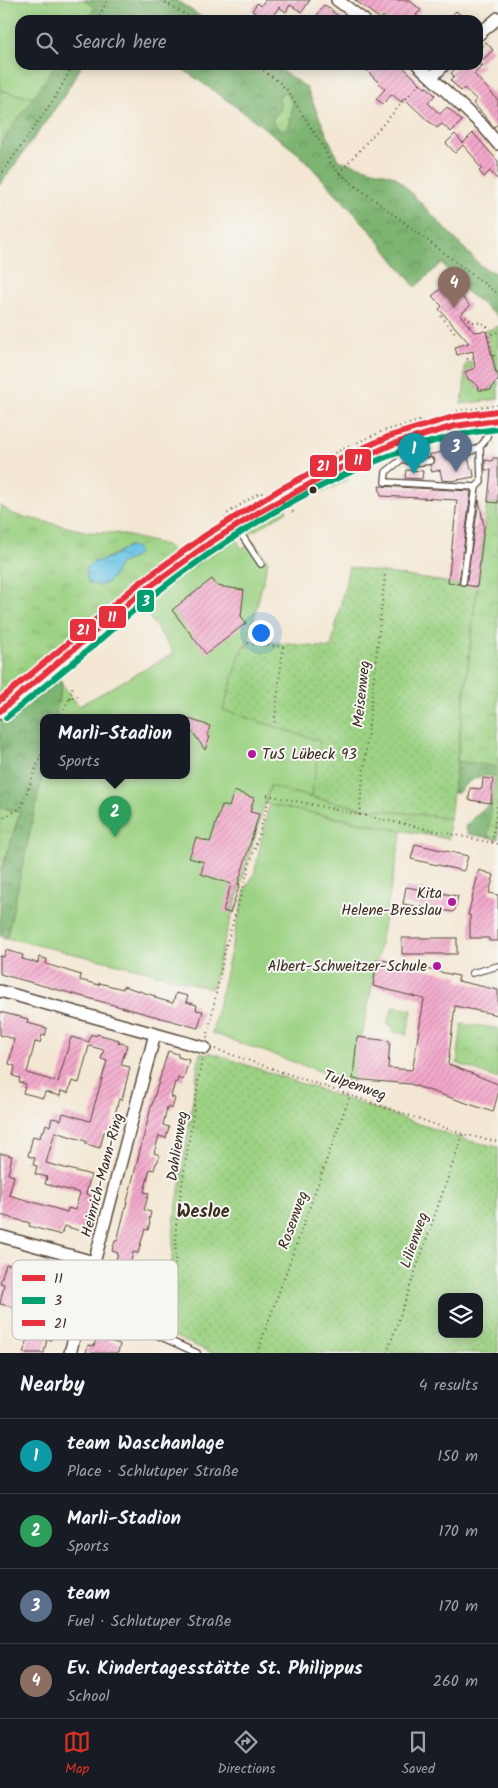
<!DOCTYPE html>
<html lang="en">
<head>
<meta charset="utf-8">
<style>
  body { margin:0; font-family:Kalam,sans-serif; background:#20242c; color:#f1f3f6 }
  .controls { position:absolute; right:15px; bottom:15px; display:grid; overflow:hidden; border-radius:10px; box-shadow:0 2px 12px #0003 }
  .controls button { width:45px; height:45px; display:grid; place-items:center; padding:0; border:0; border-bottom:1px solid #363941; background:#171b24; color:#f1f3f6; font:25px sans-serif }
  .you { position:absolute; left:260px; top:632px; width:18px; height:18px; margin:-12px; border:4px solid #fff; border-radius:50%; background:#1a73e8; box-shadow:0 0 0 8px #1a73e833 }
  .badge { display:grid; place-items:center; width:32px; height:32px; border-radius:50%; background:#d93025; color:#fff; font-size:16px; font-weight:700 }
  .pin { position:absolute; translate:-50% -41px; filter:drop-shadow(0 1px 2px #0008) }
  .pin::after { content:''; position:absolute; top:26px; width:18px; height:15px; background:inherit; clip-path:polygon(0 0,100% 0,50% 100%) }
  .popup { position:absolute; left:40px; top:714px; width:150px; height:65px; box-sizing:border-box; display:grid; place-content:center; border-radius:10px; background:#171b24; filter:drop-shadow(0 1px 4px #0005); font-size:16px; white-space:nowrap; color:#9ea1a6 }
  .popup b { font-size:19px; color:#f1f3f6 }
  .popup::after { content:''; position:absolute; left:50%; top:100%; margin-left:-10px; border:10px solid transparent; border-top-color:#171b24 }
  .list { margin:0; padding:0; list-style:none }
  h2 { display:flex; justify-content:space-between; align-items:center; height:65px; margin:0; padding:0 20px; font-size:21px }
  h2 small { font-size:16px; font-weight:400; color:#9ea1a6 }
  .list li { display:grid; grid-template-columns:32px 1fr auto; gap:15px; align-items:center; box-sizing:border-box; height:75px; padding:0 20px; border-top:1px solid #363941 }
  .list b { display:block; font-size:19px; white-space:nowrap }
  .list p { margin:0; font-size:16px; white-space:nowrap; color:#9ea1a6 }
  .list em { font-size:16px; font-style:normal; color:#9ea1a6 }
  .icon { flex:none; width:28px; height:28px; fill:none; stroke:currentColor; stroke-width:2; stroke-linecap:round; stroke-linejoin:round }
  .map { position:relative; flex:none; width:498px; height:1353px; overflow:hidden }
  .search { position:absolute; background:#171b24; box-shadow:0 2px 12px #0003; left:15px; right:15px; top:15px; height:55px; display:flex; align-items:center; gap:12px; box-sizing:border-box; padding:0 18px; border-radius:15px; color:#9ea1a6; font-size:19px }
  .sheet { height:365px; background:#171b24 }
  nav { display:flex; justify-content:space-around; align-items:center; box-sizing:border-box; height:70px; border-top:1px solid #363941; background:#171b24; font-size:14px; color:#9ea1a6 }
  nav a { display:grid; justify-items:center; gap:2px }
  nav .on { color:#d93025 }
  .map>svg:first-child { display:block }
</style>
</head>
<body>
<div class="map">
<svg width="498" height="1353" viewBox="0 0 498 1353">
  <defs>
    <pattern id="grass-tufts" width="24" height="20" patternUnits="userSpaceOnUse" patternTransform="scale(1.25)"><rect width="24" height="20" fill="#9cd283"/><path d="M3 7l-1-3M5 7V3M7 7l1-3M15 17l-1-3M17 17v-4M19 17l1-3" fill="none" stroke="#87b471"/></pattern>
    <pattern id="forest-crowns" width="20" height="18" patternUnits="userSpaceOnUse" patternTransform="scale(1.25)"><rect width="20" height="18" fill="#7db471"/><path d="M2 6a3 3 0 1 1 6 0M12 15a3 3 0 1 1 6 0" fill="none" stroke="#68935c"/></pattern>
    <pattern id="park-crowns" width="20" height="18" patternUnits="userSpaceOnUse" patternTransform="scale(1.25)"><rect width="20" height="18" fill="#9cd283"/><path d="M2 6a3 3 0 1 1 6 0M12 15a3 3 0 1 1 6 0" fill="none" stroke="#87b471"/></pattern>
    <pattern id="garden-dots" width="8" height="8" patternUnits="userSpaceOnUse" patternTransform="scale(1.25)"><rect width="8" height="8" fill="#9cd283"/><path d="M2 2h.1M6 6h.1" fill="none" stroke="#87b471" stroke-width="1.8" stroke-linecap="round"/></pattern>
    <pattern id="water-ripples" width="26" height="14" patternUnits="userSpaceOnUse" patternTransform="scale(1.25)"><rect width="26" height="14" fill="#68c4e6"/><path d="M2 4q2-2 4 0t4 0M15 11q2-2 4 0t4 0" fill="none" stroke="#579fba"/></pattern>
    <pattern id="building-hatch" width="6" height="6" patternUnits="userSpaceOnUse" patternTransform="scale(1.25)"><rect width="6" height="6" fill="#f4a9cc"/><path d="M-1 1l2-2M0 6l6-6M5 7l2-2" fill="none" stroke="#c78aa5"/></pattern>
  </defs>
  <rect width="100%" height="100%" fill="#f6f6f2"/>
  <filter id="ink" filterUnits="userSpaceOnUse"><feTurbulence type="fractalNoise" baseFrequency=".02" numOctaves="2"/><feDisplacementMap in="SourceGraphic" scale="10" xChannelSelector="R" yChannelSelector="G"/><feConvolveMatrix kernelMatrix="1 2 1 2 8 2 1 2 1" color-interpolation-filters="sRGB"/></filter>
  <filter id="wash" filterUnits="userSpaceOnUse"><feTurbulence type="fractalNoise" baseFrequency=".0096" numOctaves="4" result="noise"/><feDisplacementMap in="SourceGraphic" scale="20" xChannelSelector="R" yChannelSelector="G"/><feGaussianBlur stdDeviation="1.12" result="paint"/><feColorMatrix in="noise" values="0 0 0 0 0 0 0 0 0 0 0 0 0 0 0 0 0 1.4 0 .05"/><feComposite in="paint" operator="in"/></filter>
  <g filter="url(#wash)">
    <rect width="100%" height="100%" fill="#f3e7d3"/>
    <g fill="url(#grass-tufts)" stroke="#6c7e50" fill-rule="evenodd">
      <path d="M285,91L293,103L290,125L283,130H280L272,121C275,111 282,111 279,98Z"/>
      <path d="M498,326V373H496L486,331Z"/>
      <path d="M472,362V370L466,373L468,379L476,383L477,387L480,390H490L495,381H498V399L461,404L464,391L465,366L467,363Z"/>
      <path d="M353,468L357,471L348,480L323,492L319,485Z"/>
      <path d="M283,504L287,511L249,534L247,528Z"/>
      <path d="M0,505L12,514L88,532L116,533L166,545L175,553L120,596L0,695ZM129,546L135,557L119,564L110,580L92,562L103,560Z"/>
      <path d="M270,785L305,796L363,808L450,818L448,839L265,804Z"/>
      <path d="M0,807L20,812L0,875Z"/>
    </g>
    <g fill="url(#forest-crowns)" stroke="#5c6f48" fill-rule="evenodd">
      <path d="M84,0H176L206,20H112L110,18L108,20H86L94,8Z"/>
      <path d="M55,65H82L62,99L0,185V144Z"/>
      <path d="M177,65H273L306,87L338,160L395,176L482,267L498,274V317L457,284L442,263L415,287L369,229L299,154L238,108ZM285,92L293,103L290,125L283,130L277,128L272,121L273,118L281,110L279,98Z"/>
      <path d="M487,502L497,749L498,839L468,834L465,826L479,812L492,803L495,777C478,773 468,781 458,793H453Z"/>
      <path d="M58,674L62,684L55,718H44V768L7,938L0,936V875L20,812L0,807V721Z"/>
    </g>
    <g fill="url(#park-crowns)" stroke="#6c7e50">
      <path d="M487,502L498,503V839L488,836L496,766L457,761Z"/>
      <path d="M393,1007L412,1010L407,1034L392,1032L393,1026L387,1024Z"/>
      <path d="M462,1024L498,1028V1079L457,1063Z"/>
    </g>
    <g fill="url(#garden-dots)" stroke="#6c7e50" fill-rule="evenodd">
      <path d="M0,90L33,98L0,144Z"/>
      <path d="M349,567L477,587L450,818L363,808L311,797L319,741L223,710L243,646H247L249,640L331,648Z"/>
      <path d="M209,1052L466,1140L498,1147V1353H212L155,1328L171,1280L174,1223L200,1053L207,1055ZM442,1297H479V1334H442Z"/>
    </g>
    <g fill="#9cd283" stroke="#6c7e50">
      <path d="M0,0H84L95,8L86,20H20V65H55L33,98L0,90Z"/>
      <path d="M236,539L242,549L253,541L268,561L247,646H243L223,710L320,741L311,797L270,786L223,945L212,989L143,970L7,938L44,768V776H186V718H55L62,684L79,706L174,653L141,605L196,564Z"/>
      <path d="M271,805L402,831L353,1083L212,1033L245,890L254,875L268,809Z"/>
    </g>
    <path fill="url(#water-ripples)" stroke="#527782" d="M129,546L137,548L138,553L135,557L119,564C112,579 107,591 88,582C83,564 89,564 103,560C113,557 121,551 129,546Z"/>
    <g id="blocks">
      <g fill="url(#building-hatch)">
        <path d="M265,0H310L302,12L290,5L286,12L279,7L270,20H266L252,11L257,3L261,6Z"/>
        <path d="M355,0H409L421,10L416,15L422,20H388L383,16L380,19Z"/>
        <path d="M324,5L333,11V12L344,20H314Z"/>
        <path d="M456,11L467,20H448Z"/>
        <path d="M486,42L493,50L478,64V50Z"/>
        <path d="M361,65H401L425,88L427,87L435,95L428,103L440,114L447,107L462,121L451,132L442,124L437,128L430,122H429L404,98L401,102L392,94L383,104L376,99L385,89Z"/>
        <path d="M459,65H483L474,74L498,100V124L494,127L473,103L477,100L464,88L461,91L450,80L454,76L451,73Z"/>
        <path d="M473,133L498,161V180L490,171L484,177L479,171L482,169L475,161L476,160L463,145L455,153L446,143L455,134L463,143Z"/>
        <path d="M449,282L470,306L460,315L474,332L486,331L496,373H498V381L495,382L491,390H479L476,384L468,379L465,372L475,368L473,351L457,355L455,347L469,343L439,309L442,306L432,296Z"/>
        <path d="M466,447L463,451V454L465,457H468L471,469H473L474,477L451,481L442,480L440,470L432,472L430,466L434,463L435,460L428,455Z"/>
        <path d="M493,458H498V503L488,502L491,470H485V460L492,461Z"/>
        <path d="M406,470L423,471L422,479L405,478Z"/>
        <path d="M379,486L471,491L459,584L448,583L457,500L381,496Z"/>
        <path d="M479,500L484,527L477,587L466,585Z"/>
        <path d="M212,579L217,586L244,590L241,616L246,623L206,654L172,610Z"/>
        <path d="M189,719L210,726L207,736L210,737L205,750L194,734L186,727Z"/>
        <path d="M483,778L493,779L491,803L469,800L470,788L482,789Z"/>
        <path d="M234,791L254,798L250,812L259,814L238,884H240L230,913L223,911L231,884L201,874L204,862L189,858L196,838L210,842L222,805L229,807Z"/>
        <path d="M415,844L468,856L464,871L411,859Z"/>
        <path d="M479,870L494,875L489,893L498,895V941H489V938H470V915H468Z"/>
        <path d="M406,887L458,896L455,910L453,912L403,904Z"/>
        <rect x="402" y="938" width="55" height="16"/>
        <path d="M6,950L23,955L22,959L38,963L39,957L47,959L46,964L81,975L80,980L99,985V983L123,989V986L155,996V998L173,1003L176,993L188,996L186,1002L197,1005L196,1010L203,1011L198,1028L0,974V956L4,957Z"/>
        <path d="M377,959L459,976L458,981L498,990V1015L455,1006L448,1064L498,1084V1094L493,1112L410,1084L353,1079L357,1037L390,1041L388,1068L412,1070L414,1061L424,999L373,986Z"/>
        <path d="M0,1012L28,1019L27,1023L47,1028L45,1036L42,1035L40,1043L35,1042L27,1073L58,1082L71,1037L89,1042L91,1034L96,1036L97,1034L119,1040L118,1042L127,1045L121,1065L130,1067L122,1100L119,1099L110,1133L104,1132L100,1148L86,1144V1141L55,1132L46,1163L91,1175L86,1194L95,1197L93,1201L95,1202L89,1224L86,1223L84,1232L64,1226L61,1235L29,1226L30,1223L0,1215V1153L12,1156L8,1174L14,1176L9,1195L67,1212L68,1208L75,1210L80,1193L45,1184L47,1177L35,1174L37,1166L33,1165L35,1158L28,1156L33,1136L40,1138L42,1131H44L46,1124L50,1126L52,1118L61,1120L63,1113L90,1121L107,1061L101,1059L104,1050L89,1046L79,1083L72,1081L68,1093L61,1091L60,1096L45,1092L43,1098L23,1093L26,1084L19,1082L20,1078L13,1076L15,1066L9,1064L14,1039L0,1035Z"/>
        <path d="M168,1051L178,1054V1057L189,1060L183,1080L178,1078L177,1083L175,1082L171,1097L175,1098L172,1109L167,1107L163,1125L169,1127L166,1138L159,1136L154,1153L160,1155L157,1163H156L154,1170L150,1169L144,1192L149,1193L144,1210L151,1212L149,1221L150,1222L148,1230L145,1229L138,1253L133,1252L130,1268H132L127,1289L135,1292L130,1309H133L130,1318L102,1310L118,1253L112,1251L115,1241H117L150,1111Z"/>
        <path d="M6,1264L41,1273L42,1266L50,1268L49,1272L69,1277L59,1320H57L51,1340L47,1339L44,1353H23L35,1319L27,1317L29,1311L0,1304L4,1284L0,1283Z"/>
        <path d="M100,1326L113,1329L109,1341L120,1344L118,1353H86L88,1345L94,1346Z"/>
      </g>
    </g>
  </g>
  <g filter="url(#ink)">
    <use href="#blocks" fill-opacity="0" stroke="#574639" stroke-width="1"/>
    <g fill="none" stroke-linecap="round" stroke-linejoin="round">
      <defs>
        <g id="service">
          <path d="M393,446C402,463 411,464 430,461"/>
          <path d="M467,453C485,446 486,441 491,424"/>
          <path d="M402,459L386,472L385,482L476,487L481,482L480,447"/>
          <path d="M237,528L261,564"/>
          <path d="M463,582L476,487"/>
          <path d="M472,973L498,966"/>
          <path d="M157,1335L197,1353"/>
        </g>
        <g id="minor">
          <path d="M337,0L364,20"/>
          <path d="M478,35L498,18"/>
          <path d="M418,65L483,126L498,144"/>
          <path d="M432,77L444,65"/>
          <path d="M0,991L155,1034L70,1353"/>
          <path d="M155,1034L205,1048"/>
          <path d="M0,1236L94,1262"/>
        </g>
        <path id="secondary" d="M0,711C33,684 67,657 99,629C114,617 127,604 142,592C202,546 266,505 334,471C386,445 439,424 498,420"/>
      </defs>
      <use href="#service" stroke="#574639" stroke-width="8"/>
      <use href="#minor" stroke="#574639" stroke-width="14"/>
      <use href="#secondary" stroke="#574639" stroke-width="19"/>
      <g stroke="#574639" stroke-width="2" stroke-dasharray="1 4" stroke-linecap="butt">
        <path d="M161,0L194,20"/>
        <path d="M97,20L108,0"/>
        <path d="M255,65L278,81L287,90L324,148L330,162L339,173L498,294"/>
        <path d="M339,173L421,82"/>
        <path d="M0,176L56,96L73,65"/>
        <path d="M461,314L473,322"/>
        <path d="M441,316L456,334"/>
        <path d="M469,325L473,322L482,323L487,326L491,349L495,358"/>
        <path d="M487,336L498,332"/>
        <path d="M467,359L474,358"/>
        <path d="M452,412L498,405"/>
        <path d="M314,466L319,460L383,431L423,420"/>
        <path d="M290,507L294,514"/>
        <path d="M225,518L228,513L259,493H265"/>
        <path d="M248,643L283,647L274,726"/>
        <path d="M70,698L73,685"/>
        <path d="M59,718L70,698L79,696"/>
        <path d="M267,795L498,844"/>
        <path d="M359,815L385,575"/>
        <path d="M0,820L21,808L44,747"/>
        <path d="M492,842L498,802"/>
        <path d="M207,1038L226,946L270,796"/>
        <path d="M215,1049L463,1134L498,1142"/>
        <path d="M90,1314L150,1333"/>
        <path d="M159,1327L175,1281L176,1223L202,1057"/>
        <path d="M257,1353L350,1095"/>
        <path d="M387,1353L463,1134"/>
      </g>
      <use href="#service" stroke="#fff" stroke-width="5.5"/>
      <use href="#minor" stroke="#fff" stroke-width="11"/>
      <use href="#secondary" stroke="#f7e8c3" stroke-width="16"/>
      <defs>
        <path id="bus-1" d="M0,711L142,592L211,542L259,512L334,471L393,444L455,426L498,420"/>
        <path id="bus-2" d="M6,718C35,694 64,670 93,646C111,630 129,613 148,599C243,524 376,441 498,429"/>
        <path id="bus-3" d="M0,700L137,585L206,535L279,490L330,463L390,436L453,417L497,411"/>
      </defs>
      <use href="#bus-1" stroke="#f6f6f2" stroke-width="10"/>
      <use href="#bus-2" stroke="#f6f6f2" stroke-width="10"/>
      <use href="#bus-3" stroke="#f6f6f2" stroke-width="10"/>
      <use href="#bus-1" stroke="#e7303d" stroke-width="6"/>
      <use href="#bus-2" stroke="#009f6f" stroke-width="6"/>
      <use href="#bus-3" stroke="#e7303d" stroke-width="6"/>
    </g>
  </g>
  <circle fill="#3b2a1e" stroke="#f6f6f2" stroke-width="2" cx="313" cy="490" r="4.5"/>
  <g fill="#b5179e" stroke="#f6f6f2" stroke-width="2">
    <circle cx="252" cy="754" r="5"/>
    <circle cx="452" cy="902" r="5"/>
    <circle cx="437" cy="966" r="5"/>
  </g>
  <g text-anchor="middle" stroke-width="4" stroke-linejoin="round" paint-order="stroke">
    <g font-size="15" fill="#3b2a1e" stroke="#f6f6f2">
      <text transform="translate(361 694) rotate(-84)" y="5">Meisenweg</text>
      <text transform="translate(355 1085) rotate(19)" y="5">Tulpenweg</text>
      <text transform="translate(177 1146) rotate(-81)" y="5">Dahlienweg</text>
      <text transform="translate(102 1175) rotate(-75)" y="5">Heinrich-Mann-Ring</text>
      <text transform="translate(293 1220) rotate(-70)" y="5">Rosenweg</text>
      <text transform="translate(414 1240) rotate(-71)" y="5">Lilienweg</text>
    </g>
    <g font-size="15" fill="#3b2a1e" stroke="#f6f6f2" text-anchor="end">
      <text x="262" y="759" text-anchor="start">TuS Lübeck 93</text>
      <text x="442" y="898">Kita<tspan x="442" dy="17">Helene-Bresslau</tspan></text>
      <text x="427" y="971">Albert-Schweitzer-Schule</text>
    </g>
    <g font-size="18" font-weight="bold" fill="#3b2a1e" stroke="#f6f6f2">
      <text x="203" y="1217">Wesloe</text>
    </g>
  </g>
  <rect x="12" y="1260" width="166" height="80" rx="8" fill="#f6f6f2" stroke="#beb9b2" stroke-width="1"/>
  <rect x="22" y="1275" width="23" height="6" fill="#e7303d"/>
  <rect x="22" y="1297" width="23" height="7" fill="#009f6f"/>
  <rect x="22" y="1320" width="23" height="6" fill="#e7303d"/>
  <g font-size="14" fill="#3b2a1e">
    <text x="54" y="1283">11</text>
    <text x="54" y="1305">3</text>
    <text x="54" y="1328">21</text>
  </g>
  <g stroke="#f6f6f2" stroke-width="2">
    <rect x="344" y="448" width="28" height="24" rx="5" fill="#e7303d"/>
    <rect x="309" y="454" width="29" height="24" rx="5" fill="#e7303d"/>
    <rect x="136" y="589" width="19" height="24" rx="5" fill="#009f6f"/>
    <rect x="98" y="605" width="29" height="24" rx="5" fill="#e7303d"/>
    <rect x="69" y="618" width="28" height="24" rx="5" fill="#e7303d"/>
  </g>
  <g font-size="14" text-anchor="middle" font-weight="bold" fill="#fff">
    <text x="358" y="465">11</text>
    <text x="323" y="471">21</text>
    <text x="146" y="606">3</text>
    <text x="112" y="622">11</text>
    <text x="83" y="635">21</text>
  </g>
</svg>
<div class="controls">
<button><svg class="icon" aria-label="layers" viewBox="0 0 24 24"><path d="M12 4l9 5-9 5-9-5zM3 14l9 5 9-5"/></svg></button>
</div>
<div class="you"></div>
<div class="pin badge" style="left:414px;top:474px;background:#0f9aa8">1</div>
<div class="pin badge" style="left:115px;top:837px;background:#2e9e5b">2</div>
<div class="popup"><b>Marli-Stadion</b>Sports</div>
<div class="pin badge" style="left:456px;top:472px;background:#5c6f8a">3</div>
<div class="pin badge" style="left:454px;top:308px;background:#8d6e63">4</div>
<div class="search"><svg class="icon" aria-label="search" viewBox="0 0 24 24"><circle cx="10" cy="10" r="6"/><path d="M15 15l6 6"/></svg>Search here</div>
</div>
<section class="sheet">
<h2>Nearby<small>4 results</small></h2>
<ul class="list">
<li><span class="badge" style="background:#0f9aa8">1</span><div><b>team Waschanlage</b><p>Place · Schlutuper Straße</p></div><em>150 m</em></li>
<li><span class="badge" style="background:#2e9e5b">2</span><div><b>Marli-Stadion</b><p>Sports</p></div><em>170 m</em></li>
<li><span class="badge" style="background:#5c6f8a">3</span><div><b>team</b><p>Fuel · Schlutuper Straße</p></div><em>170 m</em></li>
<li><span class="badge" style="background:#8d6e63">4</span><div><b>Ev. Kindertagesstätte St. Philippus</b><p>School</p></div><em>260 m</em></li>
</ul>
</section>
<nav>
<a class="on"><svg class="icon" aria-label="map" viewBox="0 0 24 24"><path d="M3 6l6-2 6 2 6-2v14l-6 2-6-2-6 2zM9 4v14M15 6v14"/></svg>Map</a>
<a><svg class="icon" aria-label="directions" viewBox="0 0 24 24"><path d="M12 3l9 9-9 9-9-9zM9 14v-3h6M13 9l2 2-2 2"/></svg>Directions</a>
<a><svg class="icon" aria-label="saved" viewBox="0 0 24 24"><path d="M7 4h10v16l-5-4-5 4z"/></svg>Saved</a>
</nav>
</body>
</html>
